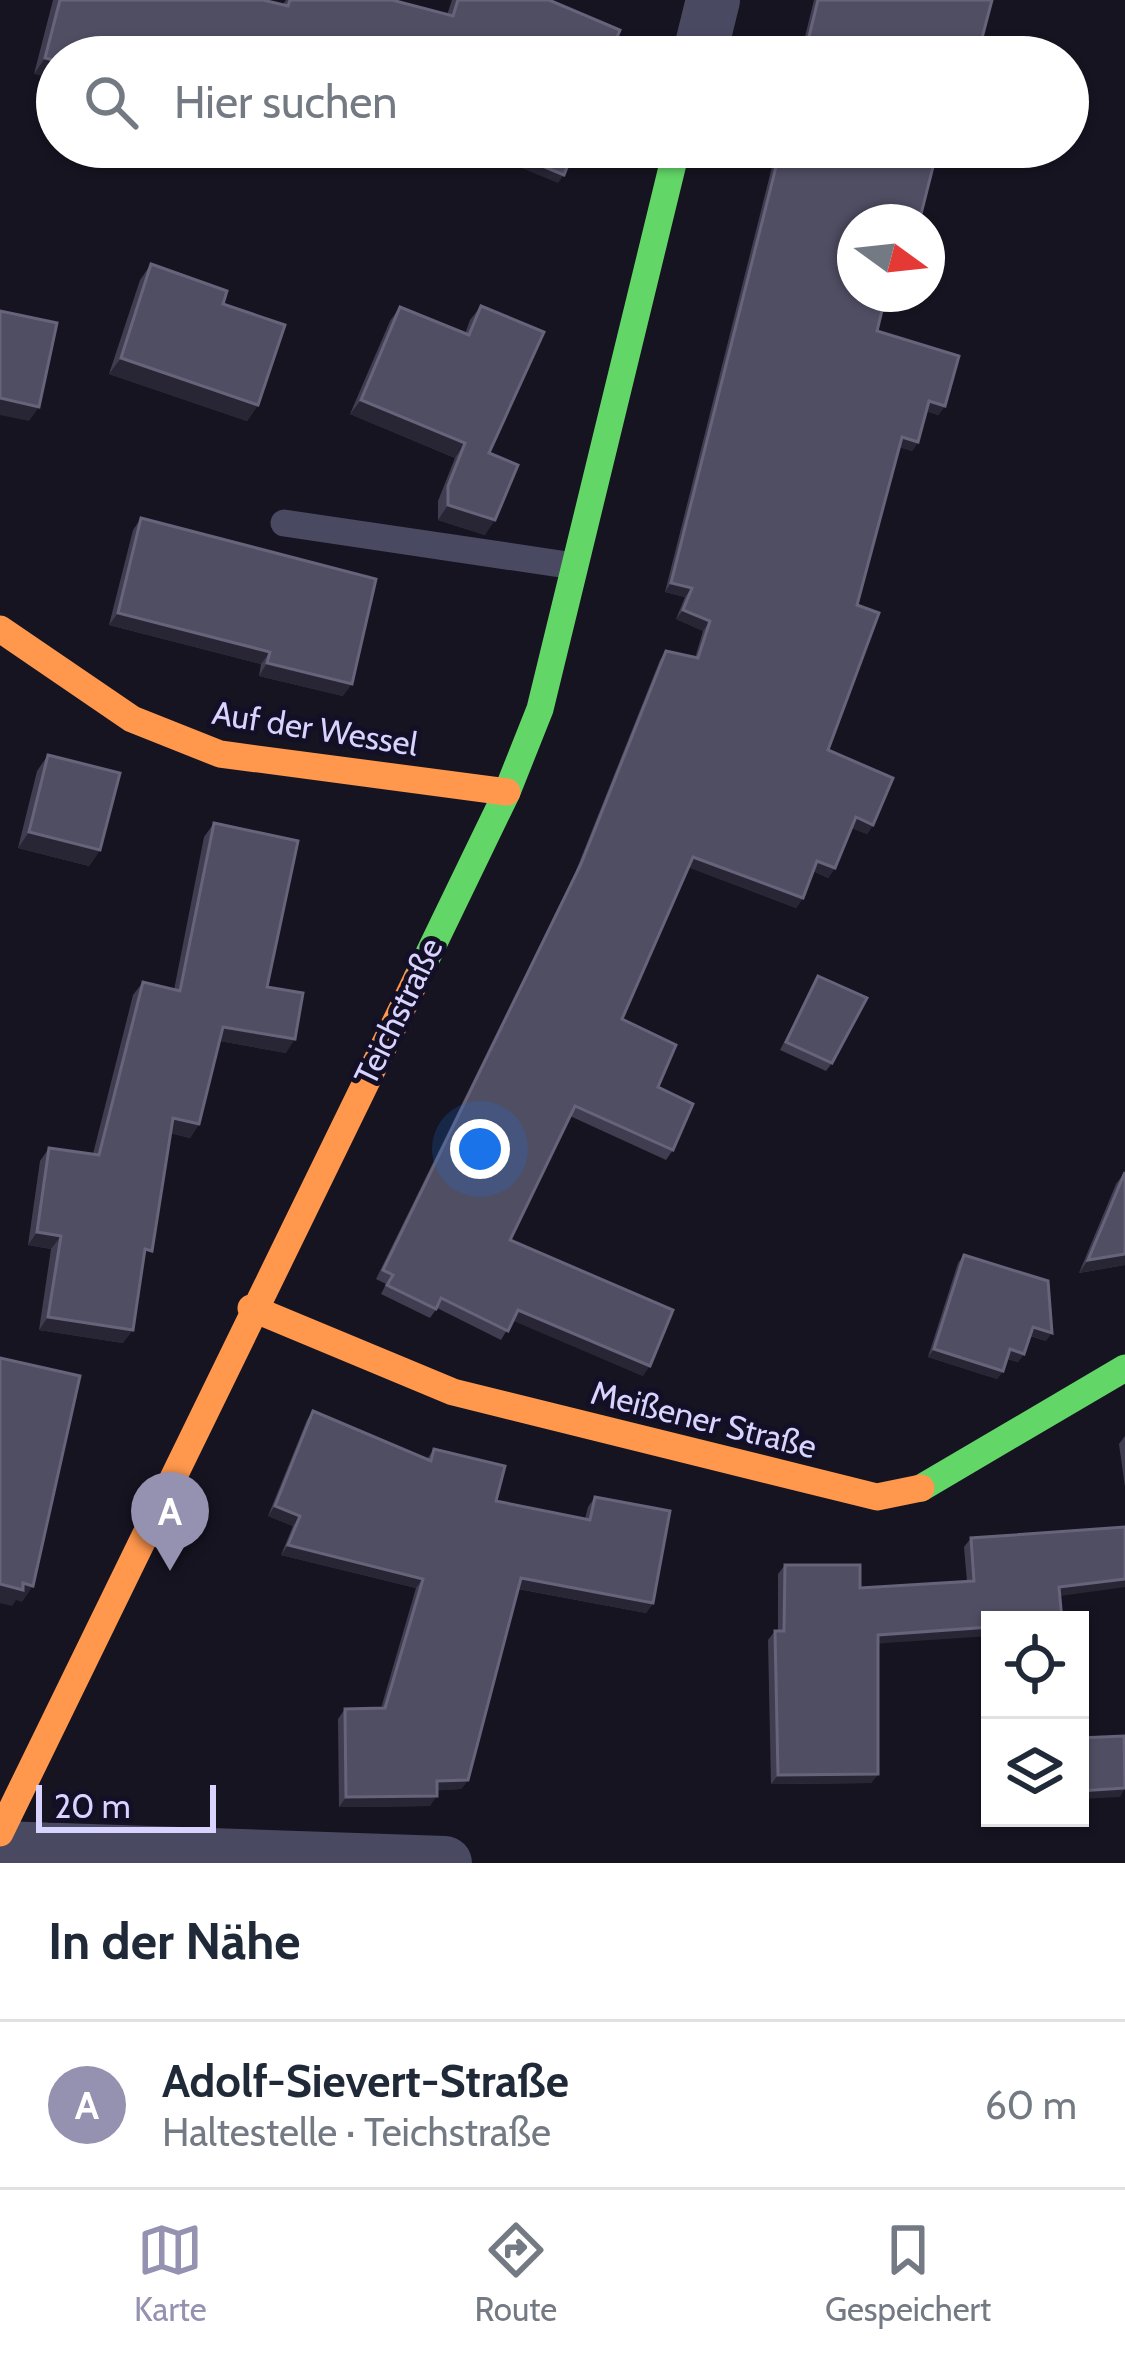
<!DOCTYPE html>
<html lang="de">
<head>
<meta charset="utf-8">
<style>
  body { margin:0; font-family:Cabin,sans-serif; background:#f6f6f7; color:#1f2937 }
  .controls { position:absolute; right:36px; bottom:36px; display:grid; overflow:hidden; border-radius:0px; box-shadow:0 3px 9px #0004 }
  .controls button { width:108px; height:108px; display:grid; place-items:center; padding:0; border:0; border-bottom:3px solid #e0e1e3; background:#fff; color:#1f2937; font:60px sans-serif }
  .compass { position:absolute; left:837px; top:204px; width:108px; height:108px; border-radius:50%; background:#fff; box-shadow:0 3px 9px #0004; rotate:105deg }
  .scale { position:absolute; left:36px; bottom:30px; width:180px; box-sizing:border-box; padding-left:12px; border:6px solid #d9d4ff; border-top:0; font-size:33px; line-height:42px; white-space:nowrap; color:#d9d4ff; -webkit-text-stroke:9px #130f26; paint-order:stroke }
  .you { position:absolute; left:480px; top:1149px; width:42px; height:42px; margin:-30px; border:9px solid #fff; border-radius:50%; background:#1a73e8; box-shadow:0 0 0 18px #1a73e833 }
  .badge { display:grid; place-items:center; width:78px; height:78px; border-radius:50%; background:#9591b1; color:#fff; font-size:39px; font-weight:700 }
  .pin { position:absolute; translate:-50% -99px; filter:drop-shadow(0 3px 6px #0008) }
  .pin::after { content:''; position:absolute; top:63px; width:42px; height:36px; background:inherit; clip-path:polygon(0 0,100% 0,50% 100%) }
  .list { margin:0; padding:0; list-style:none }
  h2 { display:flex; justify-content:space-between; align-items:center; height:156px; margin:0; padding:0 48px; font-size:51px }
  h2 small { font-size:39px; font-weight:400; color:#747a83 }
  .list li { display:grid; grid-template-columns:78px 1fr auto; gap:36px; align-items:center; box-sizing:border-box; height:168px; padding:0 48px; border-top:3px solid #e0e1e3 }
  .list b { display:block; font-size:45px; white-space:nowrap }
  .list p { margin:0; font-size:39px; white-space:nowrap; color:#747a83 }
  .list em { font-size:39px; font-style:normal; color:#747a83 }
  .icon { flex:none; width:66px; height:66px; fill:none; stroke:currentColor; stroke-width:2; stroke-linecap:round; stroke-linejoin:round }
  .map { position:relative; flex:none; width:1125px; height:1863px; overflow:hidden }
  .search { position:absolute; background:#fff; box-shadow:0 3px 9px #0004; left:36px; right:36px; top:36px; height:132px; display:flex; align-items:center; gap:30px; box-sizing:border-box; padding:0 42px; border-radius:66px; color:#747a83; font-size:45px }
  .sheet { height:324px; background:#fff }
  nav { display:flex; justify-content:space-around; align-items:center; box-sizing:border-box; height:168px; border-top:3px solid #e0e1e3; background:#fff; font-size:33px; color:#747a83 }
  nav a { display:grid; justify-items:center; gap:6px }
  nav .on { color:#9591b1 }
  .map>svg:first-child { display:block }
</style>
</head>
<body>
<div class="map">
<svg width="1125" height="1863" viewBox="0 0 1125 1863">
  <rect width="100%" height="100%" fill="#161421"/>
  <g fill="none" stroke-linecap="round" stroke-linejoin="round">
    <path stroke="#4a4962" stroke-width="27" d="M284,523L574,566"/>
    <g stroke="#4a4962" stroke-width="54">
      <path d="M699,57L713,0"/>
      <path d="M0,1848L445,1863"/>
    </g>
    <g stroke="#63d668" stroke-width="27">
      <path d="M417,978L507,792L540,709L677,147"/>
      <path d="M921,1488L1125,1368"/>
    </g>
    <g stroke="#ff974d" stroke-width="27">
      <path d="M0,629L132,719L220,754L507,792"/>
      <path d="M251,1308L453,1392L877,1497L921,1488"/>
      <path d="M0,1833L417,978"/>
    </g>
  </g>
  <g fill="#403d50">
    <path d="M53,0H263L282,5L286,0H391L447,15L452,0H549L620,30L57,57L34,74Z"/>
    <path d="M814,0H992L977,57H800Z"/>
    <path d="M777,147H938L855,222L877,331L945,406L938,415L926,411L918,442L912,451L899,447L857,605L828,750L873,825L867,834L852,828L835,868L828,878L813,871L803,898L796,908L689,867L622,1019L658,1087L673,1150L666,1160L570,1116L510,1240L643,1376L513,1320L501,1340L437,1308L430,1318L381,1294L386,1284L376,1279L575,873L660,660L666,651L695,658L703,631L676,619L685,597L665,592Z"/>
    <path d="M151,264L258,405L247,421L109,374L140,280Z"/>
    <path d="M481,306L489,453L485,535L438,520V501L455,458L350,414L390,321L400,307L465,334L470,320Z"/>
    <path d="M141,518L343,696L259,676L261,664L109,625L133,530Z"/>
    <path d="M48,755L100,850L89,866L18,848L37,771Z"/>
    <path d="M214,823L267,987L286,1053L220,1041L199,1124L190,1138L170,1133L143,1263L123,1343L39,1330L51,1249L28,1245L40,1161L49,1148L93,1154L133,995L143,982L174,990L204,837Z"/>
    <path d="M818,976L832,1063L826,1071L780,1050Z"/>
    <path d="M1125,1172V1265L1079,1273L1116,1184Z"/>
    <path d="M964,1255L1046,1341L1030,1336L1024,1354L1018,1362L1007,1359L1003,1371L997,1379L928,1357L958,1263Z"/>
    <path d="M313,1411L427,1459L434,1449L496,1501L585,1519L588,1507L595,1497L653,1603L646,1613L518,1589L468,1780L461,1789L437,1790L430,1806L339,1807L338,1719L345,1709L381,1708L416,1588L281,1555L293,1526L268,1516L307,1420Z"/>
    <path d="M1125,1436V1487L1119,1444Z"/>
    <path d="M971,1538L1060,1596L878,1644V1774L871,1783L771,1784L768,1640L775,1631H778V1574L785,1565L860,1588L967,1582L964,1547Z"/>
  </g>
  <g fill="#282635">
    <path d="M409,49L428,57H404Z"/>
    <path d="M199,50L227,57H194Z"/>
    <path d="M45,58L57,61V80L34,74Z"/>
    <path d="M518,156L564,175L558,183L512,164Z"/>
    <path d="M121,358L258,405L247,421L109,374Z"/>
    <path d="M0,398L39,407L29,421L0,415Z"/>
    <path d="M361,400L465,443L455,458L350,414Z"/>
    <path d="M929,401L945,406L938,415L923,410Z"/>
    <path d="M902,437L918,442L912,451L896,446Z"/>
    <path d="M448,505L495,520L485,535L438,520Z"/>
    <path d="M671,583L692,588L685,597L665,592Z"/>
    <path d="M683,610L710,621L703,631L676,619Z"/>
    <path d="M118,613L270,652L261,664L109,625Z"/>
    <path d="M267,663L352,684L343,696L259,676Z"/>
    <path d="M856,817L873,825L867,834L849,827Z"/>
    <path d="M29,832L100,850L89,866L18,848Z"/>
    <path d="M693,857L803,898L796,908L687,867Z"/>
    <path d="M817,861L835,868L828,878L811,870Z"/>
    <path d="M223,1027L295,1039L286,1053L214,1040Z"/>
    <path d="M173,1118L199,1124L190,1138L163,1131Z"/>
    <path d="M37,1232L61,1236L51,1249L28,1245Z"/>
    <path d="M1125,1254V1265L1079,1273L1088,1260Z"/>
    <path d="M518,1310L650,1366L643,1376L511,1320Z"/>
    <path d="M48,1317L133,1330L123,1343L39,1330Z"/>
    <path d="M1033,1327L1052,1333L1046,1341L1028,1335Z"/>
    <path d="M934,1349L1003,1371L997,1379L928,1357Z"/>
    <path d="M1010,1349L1024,1354L1018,1362L1004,1358Z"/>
    <path d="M275,1506L300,1516L293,1526L268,1516Z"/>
    <path d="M288,1545L423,1579L416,1588L281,1555Z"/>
    <path d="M521,1578L653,1603L646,1613L514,1588Z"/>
    <path d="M1125,1579V1587L1053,1597L1059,1587Z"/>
    <path d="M23,1583L33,1586L22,1602L16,1600L12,1606L0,1603V1584Z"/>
    <path d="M990,1627V1636L871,1644L878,1635Z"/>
    <path d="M878,1774L871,1783L771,1784L778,1775Z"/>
    <path d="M468,1780L461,1789L430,1791L437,1781Z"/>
    <path d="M1125,1788L1120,1797L1080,1799V1791Z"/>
    <path d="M437,1796L430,1806L339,1807L346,1797Z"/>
  </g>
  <g fill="#504e63" stroke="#66637b" stroke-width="3">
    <path d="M60,0H263L288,6L290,0H392L453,16L458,0H549L620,30L609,57H428L409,49L407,57H227L199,50L198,57H57V61L45,58Z"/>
    <path d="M818,0H992L977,57H804Z"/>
    <path d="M522,147H575L564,175L518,156Z"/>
    <path d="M781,147H938L919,222H855V294H886L877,331L959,356L945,406L929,401L918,442L902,437L857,605L879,613L828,750L893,778L873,825L856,817L835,868L817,861L803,898L693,857L622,1019L676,1045L658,1087L693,1104L673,1150L575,1106L510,1240L673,1310L650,1366L518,1310L508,1331L441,1298L436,1309L387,1285L393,1275L383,1270L581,864L666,651L698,658L710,621L683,610L692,588L671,583Z"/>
    <path d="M151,264L227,291L223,304L285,325L258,405L121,358Z"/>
    <path d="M481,306L544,332L489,453L518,465L495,520L448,505V486L465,443L361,400L400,307L469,335Z"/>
    <path d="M0,311L57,323L39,407L0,398Z"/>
    <path d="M141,518L376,579L352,684L267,663L270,652L118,613Z"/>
    <path d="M48,755L120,773L100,850L29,832Z"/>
    <path d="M214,823L298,841L267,987L303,993L295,1039L223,1027L199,1124L173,1118L152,1251L145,1249L133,1330L48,1317L61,1236L37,1232L49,1148L99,1155L143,982L180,991Z"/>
    <path d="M818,976L867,998L832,1063L786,1042Z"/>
    <path d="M1125,1172V1254L1088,1260Z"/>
    <path d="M964,1255L1048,1281L1052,1333L1033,1327L1024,1354L1010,1349L1003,1371L934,1349Z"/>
    <path d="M0,1358L80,1376L33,1586L23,1583V1590L0,1584Z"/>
    <path d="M313,1411L431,1461L434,1449L505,1466L496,1501L590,1520L595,1497L670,1511L653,1603L521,1578L468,1780L437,1781V1796L346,1797L345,1709L385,1708L423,1579L288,1545L300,1516L275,1506Z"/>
    <path d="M1125,1527V1579L1059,1587L1062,1620H990V1627L878,1635V1774L778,1775L775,1631H784L785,1565H860V1588L974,1581L971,1538Z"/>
    <path d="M1124,1736L1125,1788L1080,1791V1738Z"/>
  </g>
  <g text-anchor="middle" stroke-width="10" stroke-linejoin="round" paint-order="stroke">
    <g font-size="33" fill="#d9d4ff" stroke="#130f26">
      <text transform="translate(315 728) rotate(9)" y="12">Auf der Wessel</text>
      <text transform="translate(398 1011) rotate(-64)" y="12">Teichstraße</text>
      <text transform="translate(704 1419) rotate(14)" y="12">Meißener Straße</text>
    </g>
  </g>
</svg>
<div class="controls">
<button><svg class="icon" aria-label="locate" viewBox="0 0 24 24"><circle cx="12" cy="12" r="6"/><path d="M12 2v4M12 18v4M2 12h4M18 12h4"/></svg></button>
<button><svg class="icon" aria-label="layers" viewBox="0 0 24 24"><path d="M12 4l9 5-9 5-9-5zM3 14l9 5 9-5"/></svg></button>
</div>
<svg class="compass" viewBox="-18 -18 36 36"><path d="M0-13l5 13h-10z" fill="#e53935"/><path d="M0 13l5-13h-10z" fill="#747a83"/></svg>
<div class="scale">20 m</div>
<div class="you"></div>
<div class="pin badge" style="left:170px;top:1571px">A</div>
<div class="search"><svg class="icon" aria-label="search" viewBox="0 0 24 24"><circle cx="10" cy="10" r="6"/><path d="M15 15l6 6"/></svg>Hier suchen</div>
</div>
<section class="sheet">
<h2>In der Nähe<small></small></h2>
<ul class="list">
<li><span class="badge">A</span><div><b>Adolf-Sievert-Straße</b><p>Haltestelle · Teichstraße</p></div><em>60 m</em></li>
</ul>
</section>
<nav>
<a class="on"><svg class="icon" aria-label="map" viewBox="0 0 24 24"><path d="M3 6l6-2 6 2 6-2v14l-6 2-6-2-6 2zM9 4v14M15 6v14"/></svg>Karte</a>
<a><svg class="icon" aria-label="directions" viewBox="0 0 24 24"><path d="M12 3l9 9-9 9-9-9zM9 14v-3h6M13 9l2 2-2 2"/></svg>Route</a>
<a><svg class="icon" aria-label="saved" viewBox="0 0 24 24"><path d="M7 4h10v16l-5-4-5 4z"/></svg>Gespeichert</a>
</nav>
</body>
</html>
